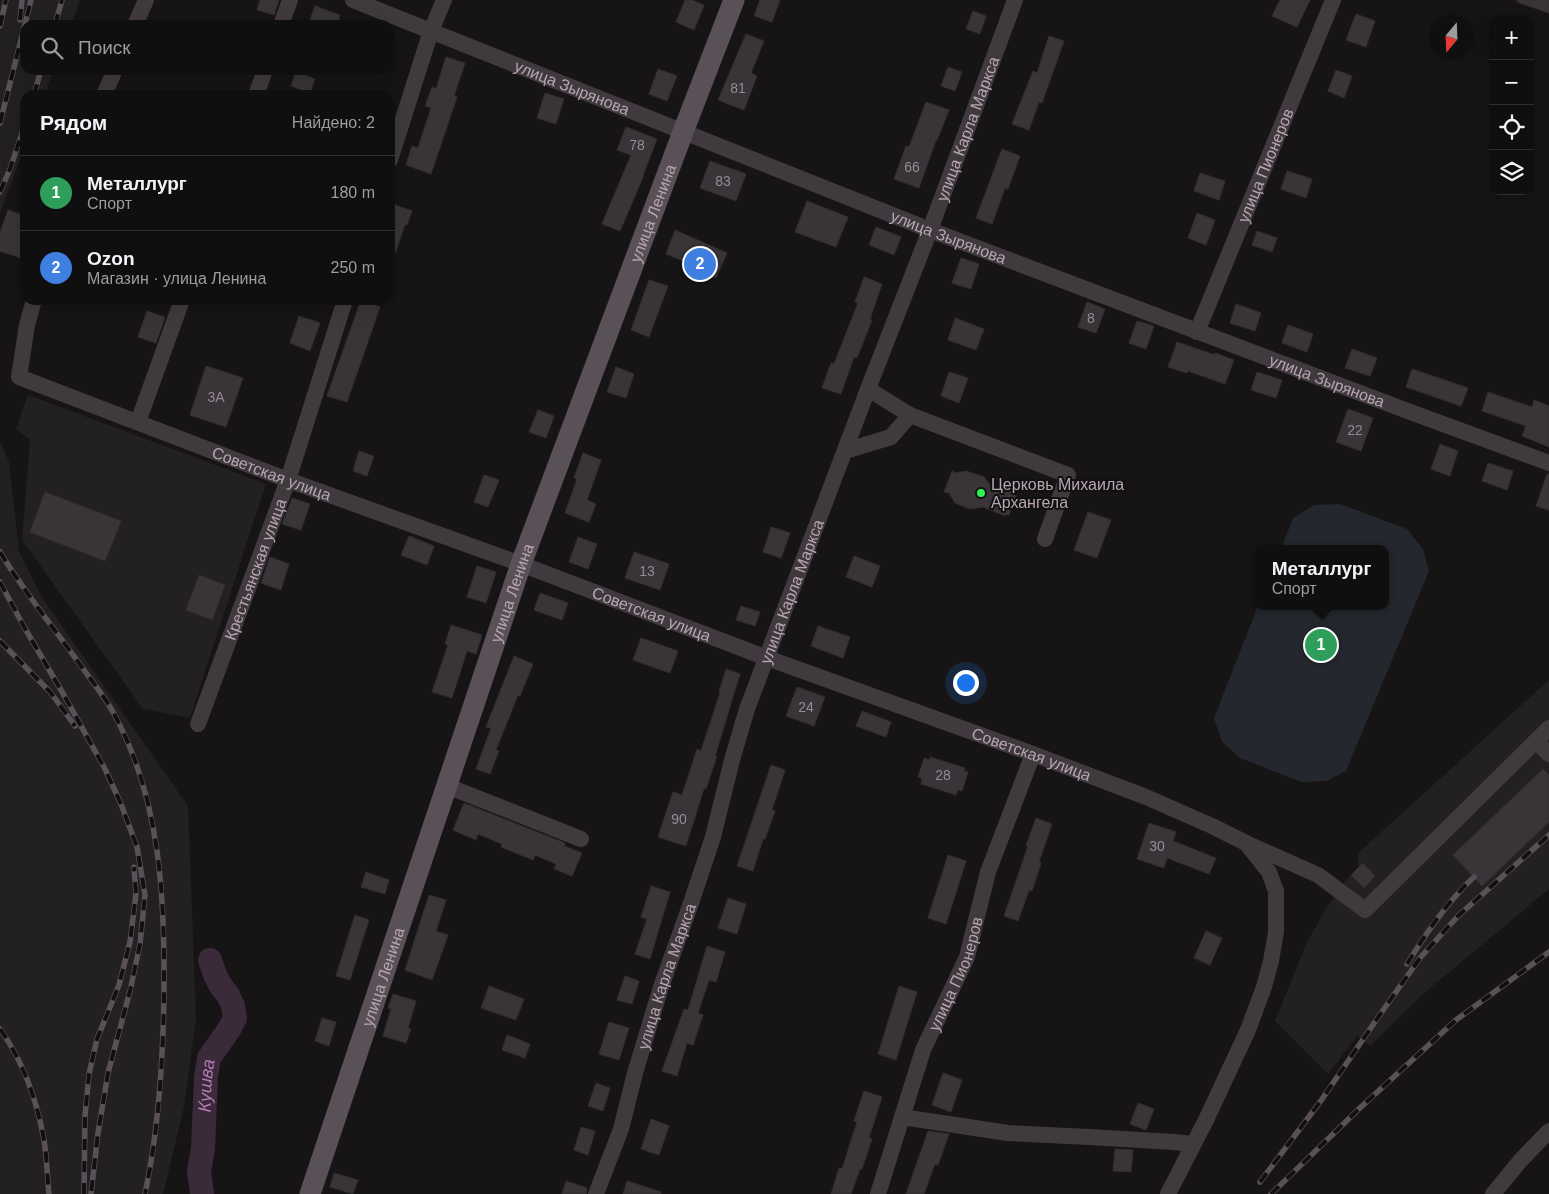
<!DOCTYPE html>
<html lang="ru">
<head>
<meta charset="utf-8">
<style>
  body { margin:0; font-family:Helvetica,sans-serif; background:#191819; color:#f1f3f6 }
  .controls { position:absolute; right:15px; top:15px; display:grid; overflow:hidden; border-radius:10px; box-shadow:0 5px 20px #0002 }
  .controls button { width:45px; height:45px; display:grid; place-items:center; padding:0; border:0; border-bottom:1px solid #302f30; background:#100f10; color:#f1f3f6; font:25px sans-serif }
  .compass { position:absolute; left:1429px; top:15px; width:45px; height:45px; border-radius:50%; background:#100f10; box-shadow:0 5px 20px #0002; rotate:199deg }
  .you { position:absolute; left:965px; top:682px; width:18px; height:18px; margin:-12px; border:4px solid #fff; border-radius:50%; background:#1a73e8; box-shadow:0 0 0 8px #1a73e833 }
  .badge { display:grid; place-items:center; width:32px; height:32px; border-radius:50%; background:#b45309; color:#fff; font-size:16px; font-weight:700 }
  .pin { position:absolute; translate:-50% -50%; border:2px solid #fff; box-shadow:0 1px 5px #0006 }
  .popup { position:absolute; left:1254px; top:545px; width:135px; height:65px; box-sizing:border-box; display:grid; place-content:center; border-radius:10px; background:#100f10; filter:drop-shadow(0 1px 4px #0005); font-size:16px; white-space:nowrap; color:#9c9c9f }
  .popup b { font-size:19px; color:#f1f3f6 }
  .popup::after { content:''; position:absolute; left:50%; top:100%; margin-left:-10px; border:10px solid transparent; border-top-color:#100f10 }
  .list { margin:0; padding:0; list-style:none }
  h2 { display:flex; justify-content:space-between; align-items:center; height:65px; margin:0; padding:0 20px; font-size:21px }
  h2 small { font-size:16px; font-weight:400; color:#9c9c9f }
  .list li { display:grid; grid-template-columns:32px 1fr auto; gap:15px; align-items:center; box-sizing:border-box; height:75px; padding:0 20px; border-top:1px solid #302f30 }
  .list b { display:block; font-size:19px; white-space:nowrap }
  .list p { margin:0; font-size:16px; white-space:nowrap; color:#9c9c9f }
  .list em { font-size:16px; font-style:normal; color:#9c9c9f }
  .icon { flex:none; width:28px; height:28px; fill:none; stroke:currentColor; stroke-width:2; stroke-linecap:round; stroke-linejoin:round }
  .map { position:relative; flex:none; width:1549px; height:1194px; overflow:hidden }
  .search { position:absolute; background:#100f10; box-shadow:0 5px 20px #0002; left:20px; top:20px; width:375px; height:55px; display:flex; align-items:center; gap:12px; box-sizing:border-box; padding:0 18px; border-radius:15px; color:#9c9c9f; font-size:19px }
  .panel { position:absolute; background:#100f10; box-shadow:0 5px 20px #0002; left:20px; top:90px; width:375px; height:215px; border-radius:15px }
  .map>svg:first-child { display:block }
</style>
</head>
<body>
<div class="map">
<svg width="1549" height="1194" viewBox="0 0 1549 1194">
  <rect width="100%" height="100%" fill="#161415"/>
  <g fill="#232022">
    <path d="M0,0H80L71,25H25V70H54L45,95H25V147L0,213Z"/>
    <path d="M28,395L266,484L190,718L143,709L22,540L30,440L16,429Z"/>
    <path d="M0,441L9,462L19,551L41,596L188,806L196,1019L184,1107L163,1194H0Z"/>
    <path d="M1549,680V889L1423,994L1370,1046L1357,1036L1328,1074L1275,1021L1307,942L1326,909L1346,880L1359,867L1357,854Z"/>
  </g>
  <path fill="#24282e" d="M1340,504L1407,529L1423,549L1429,571L1346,771L1326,781L1301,782L1240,758L1222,742L1214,718L1258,606H1385V549H1281L1293,518L1314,505Z"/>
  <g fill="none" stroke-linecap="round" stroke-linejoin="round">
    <path stroke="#3a2a3a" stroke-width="24" id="s1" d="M202,1194L199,1171L203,1149L206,1077L209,1058L230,1028L235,1018L233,1006L228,995L220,985L214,972L210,960"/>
  </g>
  <g fill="#383437" stroke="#322e30">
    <path d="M260,0H279L274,15L257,10Z"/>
    <path d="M685,0H692L704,5L694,30L676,22Z"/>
    <path d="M760,0H780L772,22L754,16Z"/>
    <path d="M1280,0H1310L1297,27L1272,16Z"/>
    <path d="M1517,0H1549V13L1517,2Z"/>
    <path d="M315,6L340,15L337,25H308Z"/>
    <path d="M973,11L986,16L980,34L966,29Z"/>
    <path d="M1356,14L1375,21L1366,47L1346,40Z"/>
    <path d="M746,34L764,41L751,73L757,76L744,110L718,100Z"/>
    <path d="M1049,36L1064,41L1042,103L1039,102L1029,130L1012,124L1033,71L1037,73Z"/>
    <path d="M446,57L465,63L454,96L457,97L431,174L406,165L412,146L418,148L431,108L425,106L432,87L436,89Z"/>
    <path d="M948,67L962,72L955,91L941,86Z"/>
    <path d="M658,69L677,76L667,101L649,94Z"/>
    <path d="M1336,70L1352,76L1344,98L1328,91Z"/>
    <path d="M296,72L315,79L310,93L291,86Z"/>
    <path d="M545,93L564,99L556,124L537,118Z"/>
    <path d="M926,102L949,110L937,140H936L919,188L894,179L906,146L909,147Z"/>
    <path d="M626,127L657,139L643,175H644L620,231L602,224L631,155L617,150Z"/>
    <path d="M1002,149L1020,156L1008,189L1005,188L992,224L976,218Z"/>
    <path d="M710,161L746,174L736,201L700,188Z"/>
    <path d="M1287,171L1312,179L1306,198L1281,189Z"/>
    <path d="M1200,173L1225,181L1219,200L1194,191Z"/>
    <path d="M807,201L848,217L836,247L795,232Z"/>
    <path d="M392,204L412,211L407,225H405L392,262H390V210Z"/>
    <path d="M8,210L25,216V247L21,258L0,251V233Z"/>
    <path d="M1197,213L1215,220L1206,245L1188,238Z"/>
    <path d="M876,227L901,237L894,255L869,245Z"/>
    <path d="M675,230L727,253L716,278L692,268L693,265L666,254Z"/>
    <path d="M1257,231L1277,238L1272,252L1252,245Z"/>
    <path d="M961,258L979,264L971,289L952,283Z"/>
    <path d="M864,277L882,284L870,319L872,320L857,358L854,357L841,394L822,388L831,363L834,364L858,303L855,302Z"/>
    <path d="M649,280L668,286L649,337L631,330Z"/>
    <path d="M361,300L380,307L347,402L327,396Z"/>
    <path d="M1087,302L1105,309L1096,333L1078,327Z"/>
    <path d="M1236,304L1261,313L1255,331L1230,323Z"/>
    <path d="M147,311L165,317L156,343L138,337Z"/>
    <path d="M299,316L320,323L310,351L290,343Z"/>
    <path d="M955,318L984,329L976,350L948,340Z"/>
    <path d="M1137,321L1154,326L1146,349L1129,343Z"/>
    <path d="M1288,325L1313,334L1307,352L1282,343Z"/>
    <path d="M1177,342L1215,355V353L1234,360L1225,384L1188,371L1187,373L1168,367Z"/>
    <path d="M1352,349L1377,358L1370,376L1345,368Z"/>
    <path d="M206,366L243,378L226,427L190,415Z"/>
    <path d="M616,367L634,374L626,398L607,392Z"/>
    <path d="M1412,369L1468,388L1461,406L1406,387Z"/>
    <path d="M949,372L968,378L959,403L941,396Z"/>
    <path d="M1257,372L1282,380L1276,398L1251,390Z"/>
    <path d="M1488,392L1532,407L1534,400L1549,406V447L1522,436L1526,426L1482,411Z"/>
    <path d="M1348,409L1373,418L1361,451L1336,442Z"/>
    <path d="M538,410L554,416L546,438L529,432Z"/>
    <path d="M1440,444L1458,451L1450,476L1431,469Z"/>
    <path d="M359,451L374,456L367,476L353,471Z"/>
    <path d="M583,453L601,460L587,500L596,504L589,522L565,513L577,479L574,478Z"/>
    <path d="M1488,463L1513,471L1507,490L1482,481Z"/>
    <path d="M952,471L956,473L966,471L984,477L990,485L1013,493V495L1016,496L1009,515L1005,514V516L983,507L970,509L955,503L949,493L944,492Z"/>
    <path d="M1547,474H1549V510L1536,506Z"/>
    <path d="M484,475L499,480L488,507L474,502Z"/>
    <path d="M45,492L121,521L105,561L30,532Z"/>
    <path d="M292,498L310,504L301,530L282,524Z"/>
    <path d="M1088,512L1111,520L1097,558L1074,550Z"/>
    <path d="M771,527L790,533L781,558L763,552Z"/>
    <path d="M409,536L434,546L427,565L401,555Z"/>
    <path d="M578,537L597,544L588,569L569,562Z"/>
    <path d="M634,552L669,564L660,590L625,578Z"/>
    <path d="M854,556L880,566L872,587L846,577Z"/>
    <path d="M270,557L289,564L281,590L261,583Z"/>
    <path d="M477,566L496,572L486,603L467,597Z"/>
    <path d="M199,575L225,585L212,620L186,610Z"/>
    <path d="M540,593L568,603L562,620L534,610Z"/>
    <path d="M741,606L760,612L755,626L736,620Z"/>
    <path d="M451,625L482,635L476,654L467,651L452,698L432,692L448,645L445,644Z"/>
    <path d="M818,626L850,637L843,658L811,646Z"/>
    <path d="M641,638L678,651L670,673L633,660Z"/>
    <path d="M514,656L533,664L520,696L518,695L496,750L499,751L490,774L476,769L491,728L486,727Z"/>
    <path d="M726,669L740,674L715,756H717L706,789L704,788L686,846L658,837L673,792L682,795L697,749L701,751L720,693L719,692Z"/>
    <path d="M797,687L825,697L814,726L786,716Z"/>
    <path d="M862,711L891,722L886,737L856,726Z"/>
    <path d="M930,757L965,768L964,771L968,772L962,791L958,790L956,795L921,784L922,778L918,777L924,758L930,760Z"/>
    <path d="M771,765L785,770L772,810L775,811L765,839H763L753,871L737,866Z"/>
    <path d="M1543,769L1549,775V822L1482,886L1453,855Z"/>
    <path d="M464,803L565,843L564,846L582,853L572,876L554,869L556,864L535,855L533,860L501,847L502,844L478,834L476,840L453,830Z"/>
    <path d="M1036,818L1052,824L1039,862L1041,863L1032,891L1029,890L1018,921L1004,916L1028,846H1026Z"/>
    <path d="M1149,823L1176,832L1173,841L1216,858L1209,874L1167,858L1164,868L1137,859Z"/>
    <path d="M948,855L966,861L946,924L928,918Z"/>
    <path d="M1363,863L1375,876L1364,888L1351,875Z"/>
    <path d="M366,872L389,880L385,894L361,887Z"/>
    <path d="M651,886L670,892L650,959L635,954L647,919L641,917Z"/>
    <path d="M429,895L446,900L436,931L448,935L432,980L405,970Z"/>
    <path d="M728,898L746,904L737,934L718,928Z"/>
    <path d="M355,915L369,920L350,980L336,976Z"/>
    <path d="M1206,931L1222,938L1210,965L1194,958Z"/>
    <path d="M707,946L725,952L716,982L709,980L698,1013L703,1015L693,1045L687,1043L677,1076L662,1071L684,1009L688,1010Z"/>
    <path d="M625,976L639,981L632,1004L617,1000Z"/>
    <path d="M489,986L524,999L516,1020L481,1008Z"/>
    <path d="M899,986L917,992L896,1060L878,1054Z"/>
    <path d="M393,994L416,1001L408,1028L411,1029L406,1043L383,1036L391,1009L388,1008Z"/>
    <path d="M322,1018L336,1022L329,1046L315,1041Z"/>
    <path d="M609,1022L629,1028L619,1060L599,1054Z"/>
    <path d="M507,1035L530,1044L525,1058L502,1050Z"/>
    <path d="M943,1073L962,1080L951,1112L932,1105Z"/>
    <path d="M596,1083L610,1088L603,1111L588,1106Z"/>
    <path d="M864,1091L882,1097L869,1138L872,1139L862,1169H860L851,1194H831L839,1168L842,1169L857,1122L854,1121Z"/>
    <path d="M1138,1103L1154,1109L1146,1130L1130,1124Z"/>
    <path d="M651,1119L669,1126L659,1155L641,1149Z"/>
    <path d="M581,1127L595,1131L588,1155L574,1150Z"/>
    <path d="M928,1131L949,1134L938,1165L935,1164L924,1194H906Z"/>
    <path d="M1115,1149L1133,1150L1131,1172L1113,1171Z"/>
    <path d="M334,1173L358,1180L353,1194L330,1187Z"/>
    <path d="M566,1181L587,1188L586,1194H562Z"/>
    <path d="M627,1181L661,1192V1194H623Z"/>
  </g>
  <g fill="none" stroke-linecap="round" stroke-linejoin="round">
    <g stroke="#403a3e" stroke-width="16">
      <path id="s2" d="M353,0L930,230L1405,410L1549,463"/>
      <path d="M135,25L146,0"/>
      <path d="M281,25L290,0"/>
      <path d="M104,95L115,70"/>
      <path d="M256,95L265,70"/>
      <path d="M390,160L431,31L444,0"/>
      <path id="s3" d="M34,300L27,325L19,377L288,480L521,564L767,658L1033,754L1146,797L1212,826L1246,843L1269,872L1276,891V932L1271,961L1264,987L1248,1030L1206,1120L1168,1194"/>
      <path id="s4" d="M1197,332L1333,0"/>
      <path d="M868,389L910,415L1068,475L1045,539"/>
      <path d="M138,422L182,300"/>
      <path d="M845,451L891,437L910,415"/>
      <path id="s5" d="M198,724L288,480L345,300"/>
      <path d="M1536,741L1549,754"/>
      <path d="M447,786L581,839"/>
      <path d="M1248,844L1318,875L1365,910L1549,728"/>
      <path d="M902,1117L1008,1133L1089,1137L1174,1142L1193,1144"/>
      <path id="s6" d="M596,1194L621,1129L635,1073L661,987L691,903L713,837L732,760L747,709L868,389L930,230L1015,0"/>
      <path id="s7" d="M878,1194L923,1050L967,957L988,872L1033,754"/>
      <path d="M1493,1194L1520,1161L1549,1131"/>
    </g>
    <path stroke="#5a5158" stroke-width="21" id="s8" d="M310,1194L521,564L683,132L734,0"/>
    <defs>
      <g id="rail">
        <path d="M20,20L22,0"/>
        <path d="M55,25L62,0"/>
        <path d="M0,26L6,0"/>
        <path d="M34,95L41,70"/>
        <path d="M0,123L31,0"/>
        <path d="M0,192L10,169L25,124"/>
        <path d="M0,552C24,592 54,628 81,666C92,681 104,696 113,712C161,799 165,899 164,995C163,1062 159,1128 145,1194"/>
        <path d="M0,582L23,625L65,697L105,769L121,804L137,847L145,895L140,944L130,991L108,1073L98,1133L91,1194"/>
        <path d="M0,641L51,693L75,726"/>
        <path d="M1407,964C1426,933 1447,902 1474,877"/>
        <path d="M0,1029C23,1061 37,1101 44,1140C47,1157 47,1176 49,1194"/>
        <path d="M1260,1182L1320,1102L1379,1016L1420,958L1458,916L1549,835"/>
        <path d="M84,1194L85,1116L89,1074L97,1039L119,985L130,942L136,894L134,867"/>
        <path d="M1271,1194L1362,1106L1456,1020L1549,952"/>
      </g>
    </defs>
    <use href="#rail" stroke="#5a5158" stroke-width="5.5"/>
    <use href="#rail" stroke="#110f10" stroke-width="4" stroke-dasharray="11" stroke-linecap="butt"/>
  </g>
  <circle fill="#2cf650" stroke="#110f10" stroke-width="2" cx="981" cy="493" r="5"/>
  <g text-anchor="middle" stroke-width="4" stroke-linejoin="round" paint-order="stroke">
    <g font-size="14" fill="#978a94">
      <text x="738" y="93">81</text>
      <text x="637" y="150">78</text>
      <text x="912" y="172">66</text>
      <text x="723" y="186">83</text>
      <text x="1091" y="323">8</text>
      <text x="216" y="402">3А</text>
      <text x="1355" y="435">22</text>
      <text x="647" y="576">13</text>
      <text x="806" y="712">24</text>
      <text x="943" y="780">28</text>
      <text x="679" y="824">90</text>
      <text x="1157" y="851">30</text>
    </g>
    <g font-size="16" fill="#b7a6b3" stroke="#110f10">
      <text dy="6" stroke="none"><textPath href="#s2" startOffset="236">улица Зырянова</textPath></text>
      <text dy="6" stroke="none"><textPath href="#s6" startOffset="1129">улица Карла Маркса</textPath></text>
      <text dy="6" stroke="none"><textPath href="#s4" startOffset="180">улица Пионеров</textPath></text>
      <text dy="6" stroke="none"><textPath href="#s8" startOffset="1039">улица Ленина</textPath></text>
      <text dy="6" stroke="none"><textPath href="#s2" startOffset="641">улица Зырянова</textPath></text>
      <text dy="6" stroke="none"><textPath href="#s2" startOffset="1046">улица Зырянова</textPath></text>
      <text dy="6" stroke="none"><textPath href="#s3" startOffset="349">Советская улица</textPath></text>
      <text dy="6" stroke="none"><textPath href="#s5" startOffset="165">Крестьянская улица</textPath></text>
      <text dy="6" stroke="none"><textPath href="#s6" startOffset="634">улица Карла Маркса</textPath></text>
      <text dy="6" stroke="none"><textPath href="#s8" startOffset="634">улица Ленина</textPath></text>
      <text dy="6" stroke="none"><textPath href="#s3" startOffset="754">Советская улица</textPath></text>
      <text dy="6" stroke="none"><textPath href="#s3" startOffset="1159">Советская улица</textPath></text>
      <text dy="6" stroke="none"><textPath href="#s7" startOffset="234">улица Пионеров</textPath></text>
      <text dy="6" stroke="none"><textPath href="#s8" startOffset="229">улица Ленина</textPath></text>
      <text dy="6" stroke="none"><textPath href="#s6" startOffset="229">улица Карла Маркса</textPath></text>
    </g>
    <g font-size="16" fill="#b7a6b3" stroke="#110f10" text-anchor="start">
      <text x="991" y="490">Церковь Михаила<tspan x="991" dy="18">Архангела</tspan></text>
    </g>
    <g font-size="18" font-style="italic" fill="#b27bb3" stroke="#110f10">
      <text dy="6" stroke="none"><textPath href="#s1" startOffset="109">Кушва</textPath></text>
    </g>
  </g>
</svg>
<div class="controls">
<button>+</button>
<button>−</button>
<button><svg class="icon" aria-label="locate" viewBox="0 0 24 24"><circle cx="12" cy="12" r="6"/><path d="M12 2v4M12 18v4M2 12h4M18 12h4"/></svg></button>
<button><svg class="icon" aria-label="layers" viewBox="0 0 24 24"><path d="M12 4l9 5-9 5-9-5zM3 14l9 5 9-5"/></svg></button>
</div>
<svg class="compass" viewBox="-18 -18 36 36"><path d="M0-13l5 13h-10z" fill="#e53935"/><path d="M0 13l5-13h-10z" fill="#9c9c9f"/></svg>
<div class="you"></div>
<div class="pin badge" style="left:1321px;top:645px;background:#2e9e5b">1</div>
<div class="popup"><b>Металлург</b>Спорт</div>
<div class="pin badge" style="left:700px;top:264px;background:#3f7fe0">2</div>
<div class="search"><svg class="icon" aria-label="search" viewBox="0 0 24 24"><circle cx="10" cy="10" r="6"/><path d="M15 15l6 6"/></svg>Поиск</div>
<section class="panel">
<h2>Рядом<small>Найдено: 2</small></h2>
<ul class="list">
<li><span class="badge" style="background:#2e9e5b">1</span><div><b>Металлург</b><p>Спорт</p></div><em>180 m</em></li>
<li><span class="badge" style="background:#3f7fe0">2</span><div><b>Ozon</b><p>Магазин · улица Ленина</p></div><em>250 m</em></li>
</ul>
</section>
</div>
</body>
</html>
